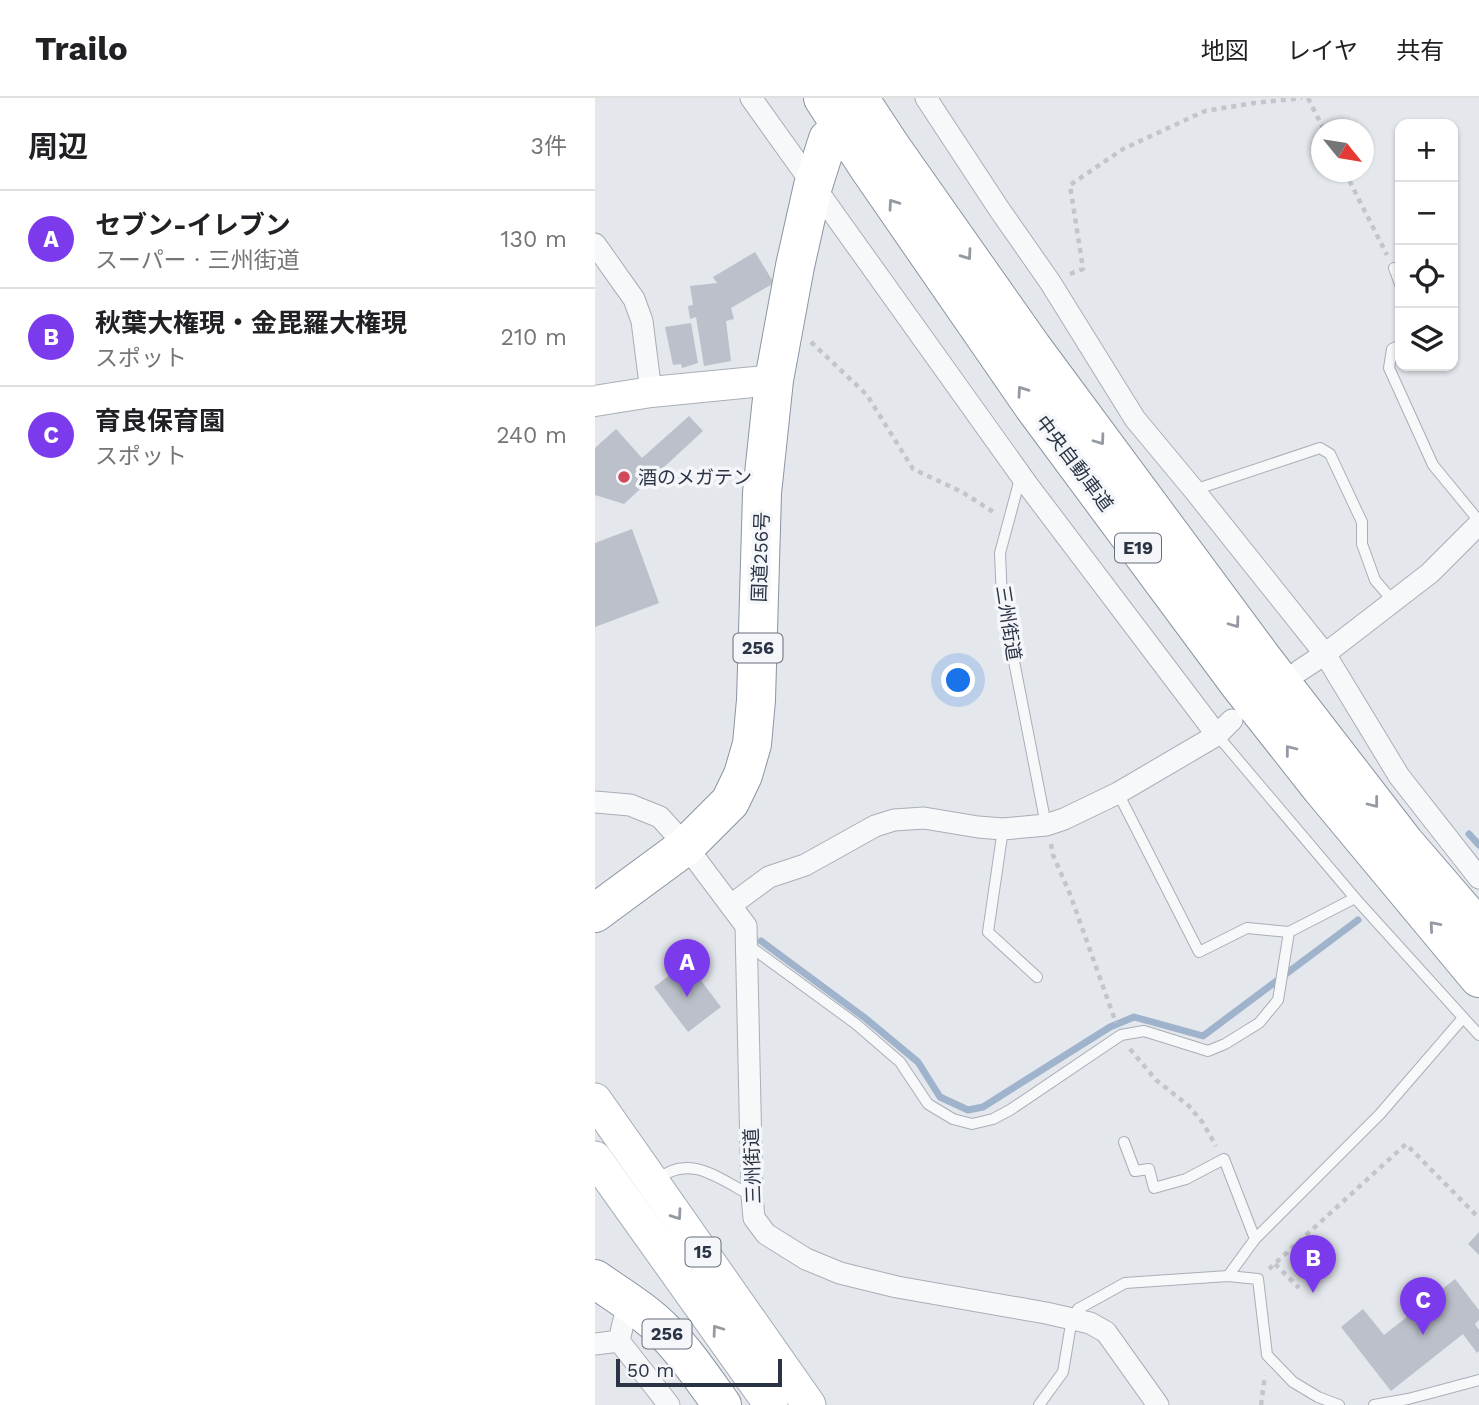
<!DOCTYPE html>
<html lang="ja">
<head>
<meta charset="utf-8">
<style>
  body { margin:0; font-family:"Work Sans","Noto Sans JP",sans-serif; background:#f2f2f2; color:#202124 }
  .controls { position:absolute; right:21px; top:21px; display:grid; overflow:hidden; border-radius:14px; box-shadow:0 2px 5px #0004 }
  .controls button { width:63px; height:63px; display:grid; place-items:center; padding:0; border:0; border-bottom:2px solid #e0e0e0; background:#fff; color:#202124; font:35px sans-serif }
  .compass { position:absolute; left:716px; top:21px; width:63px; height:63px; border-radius:50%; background:#fff; box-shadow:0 2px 5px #0004; rotate:120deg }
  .scale { position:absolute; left:21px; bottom:18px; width:166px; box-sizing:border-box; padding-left:7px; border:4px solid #2b3445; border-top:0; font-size:19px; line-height:24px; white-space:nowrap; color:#2b3445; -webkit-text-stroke:5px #f4f6f9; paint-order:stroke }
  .you { position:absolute; left:364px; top:583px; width:24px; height:24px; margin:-18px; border:5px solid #fff; border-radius:50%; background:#1a73e8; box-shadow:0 0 0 10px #1a73e833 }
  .badge { display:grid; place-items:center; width:46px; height:46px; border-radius:50%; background:#7c3aed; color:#fff; font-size:23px; font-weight:700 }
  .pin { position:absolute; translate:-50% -58px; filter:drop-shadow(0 2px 4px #0008) }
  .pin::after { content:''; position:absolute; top:37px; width:24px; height:21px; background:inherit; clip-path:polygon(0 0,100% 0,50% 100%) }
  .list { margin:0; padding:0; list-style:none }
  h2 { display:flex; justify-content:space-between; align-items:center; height:91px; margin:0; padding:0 28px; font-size:30px }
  h2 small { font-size:23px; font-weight:400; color:#757577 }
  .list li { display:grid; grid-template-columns:46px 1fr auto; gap:21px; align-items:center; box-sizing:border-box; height:98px; padding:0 28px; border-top:2px solid #e0e0e0 }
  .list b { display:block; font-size:26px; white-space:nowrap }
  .list p { margin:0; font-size:23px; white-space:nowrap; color:#757577 }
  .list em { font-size:23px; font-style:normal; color:#757577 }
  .icon { flex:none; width:38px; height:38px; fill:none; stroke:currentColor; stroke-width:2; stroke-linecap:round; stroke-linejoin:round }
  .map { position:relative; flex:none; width:884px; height:1307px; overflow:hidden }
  header { display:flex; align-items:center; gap:42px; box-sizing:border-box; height:98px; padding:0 35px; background:#fff; border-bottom:2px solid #e0e0e0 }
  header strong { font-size:33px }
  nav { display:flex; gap:38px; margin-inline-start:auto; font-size:24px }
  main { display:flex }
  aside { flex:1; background:#fff }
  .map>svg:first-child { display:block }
</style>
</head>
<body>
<header>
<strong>Trailo</strong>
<nav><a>地図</a><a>レイヤ</a><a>共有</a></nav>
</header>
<main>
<aside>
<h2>周辺<small>3件</small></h2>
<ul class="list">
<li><span class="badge">A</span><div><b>セブン-イレブン</b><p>スーパー · 三州街道</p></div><em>130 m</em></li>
<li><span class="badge">B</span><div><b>秋葉大権現・金毘羅大権現</b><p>スポット</p></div><em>210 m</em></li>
<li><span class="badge">C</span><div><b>育良保育園</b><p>スポット</p></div><em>240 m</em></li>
</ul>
</aside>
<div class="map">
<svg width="884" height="1307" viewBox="0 0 884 1307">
  <rect width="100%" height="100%" fill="#e4e7ec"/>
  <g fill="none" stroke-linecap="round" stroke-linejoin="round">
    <g stroke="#9fb4cc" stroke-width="7">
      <path d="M874,736L884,747"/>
      <path d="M166,843L270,920L323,964L345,999L373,1012L388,1009L515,929L539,919L608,938L763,822"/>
    </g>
  </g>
  <g fill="#bbc0ca">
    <path d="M160,154L179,185L136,210L139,221L131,223L136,263L109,268L101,219L95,221L93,208L98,207L95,188L122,185L118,179Z"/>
    <path d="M96,225L103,265L87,270L86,266L78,267L70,229Z"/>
    <path d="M94,318L108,333L29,406L0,397V350L21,331L47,360Z"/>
    <path d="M37,431L64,505L0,529V445Z"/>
    <path d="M92,864L126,909L93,934L59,889Z"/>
    <path d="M884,1134V1157L873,1146Z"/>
    <path d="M860,1181L884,1212V1222L880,1226L884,1232V1253L882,1255L868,1236L796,1293L746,1229L768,1211L789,1237Z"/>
  </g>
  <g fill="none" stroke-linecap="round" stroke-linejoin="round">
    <defs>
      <g id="lane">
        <path d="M799,170L805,186"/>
        <path d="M805,247L797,251L794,270L838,367L884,423"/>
        <path d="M426,377L405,455L407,502L451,727"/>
        <path d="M599,392L725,350L735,356L767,424V446L780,482L798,503"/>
        <path d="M622,637L760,800L884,937"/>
        <path d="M523,695L604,854L652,830L694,834"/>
        <path d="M408,731L393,834L442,879"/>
        <path d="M153,847L261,926L305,964L333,1006L358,1021L377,1026L398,1021L415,1012L526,937L549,933L613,953L630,946L664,925L683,902L694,834L760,800"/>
        <path d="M529,1044L540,1073L554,1071L559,1090L591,1081L629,1061L660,1141"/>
        <path d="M62,1082C94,1054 126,1082 157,1098"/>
        <path d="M633,1178L660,1141L785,1016L868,920"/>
        <path d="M444,1307L468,1274L477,1220L483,1211L530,1185L633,1178L663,1181L672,1257L698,1284L723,1299L744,1307"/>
        <path d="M779,1307L813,1301L884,1282"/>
      </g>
      <g id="street">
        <path d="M156,0L432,386L622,637"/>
        <path d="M331,0L404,111L455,184L540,321L599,392L730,556L804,678L884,780"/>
        <path d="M0,146L39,201L47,223L56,294"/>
        <path d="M704,573L730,556L835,475L884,426"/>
        <path d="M0,704L35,707L65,719L91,748L151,828L157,1098L159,1120L171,1136L211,1161L245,1175L302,1189L451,1215L495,1225L511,1234L563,1307"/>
        <path d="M136,807L174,779L210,767L280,728L299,722L329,720L383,729L408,731L451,727L469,721L523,695L622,637L637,622"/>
        <path d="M33,1204L24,1243L74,1307"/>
        <path d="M0,1246L24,1243"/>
      </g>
      <path id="secondary" d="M0,303L56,294L179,282"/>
      <g id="primary">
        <path d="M0,1002L214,1307"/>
        <path d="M0,1060L176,1307"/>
      </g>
      <g id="highway">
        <path d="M228,0L275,72L438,308L644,586L726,690L884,880"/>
        <path d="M264,0L297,50L437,249L668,561L810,745L884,831"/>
        <path d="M0,815L91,748L135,704L148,677L157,646L161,602L167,395L179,282L200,168L218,88L233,41"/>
        <path d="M0,1181C24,1198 50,1213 70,1234C92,1256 109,1282 127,1307"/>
      </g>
    </defs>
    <use href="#lane" stroke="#a9aeb7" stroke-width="12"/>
    <use href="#street" stroke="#a9aeb7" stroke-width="23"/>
    <use href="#secondary" stroke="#a9aeb7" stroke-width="32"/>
    <use href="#primary" stroke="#a3abb8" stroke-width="35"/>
    <use href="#highway" stroke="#8b94a3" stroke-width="40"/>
    <g stroke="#c2c5cb" stroke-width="4.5" stroke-dasharray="5 5" stroke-linecap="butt">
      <path d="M713,0L729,32"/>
      <path d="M750,74L792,157"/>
      <path d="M475,176L488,171L475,87L528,51L610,13L659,5L707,0"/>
      <path d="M216,244L272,297L318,371L367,394L400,415"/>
      <path d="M456,746L458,757L475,796L521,925"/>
      <path d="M535,951L561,982L594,1008L608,1025L621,1048"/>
      <path d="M680,1166L704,1190"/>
      <path d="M674,1171L811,1046L882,1118"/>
      <path d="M666,1307L670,1277"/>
    </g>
    <use href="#lane" stroke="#f7f8fa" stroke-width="10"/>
    <use href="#street" stroke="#f7f8fa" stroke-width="21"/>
    <use href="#secondary" stroke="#fff" stroke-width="30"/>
    <use href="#primary" stroke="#fff" stroke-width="33"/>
    <use href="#highway" stroke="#fff" stroke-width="38"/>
  </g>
  <defs><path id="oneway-chevron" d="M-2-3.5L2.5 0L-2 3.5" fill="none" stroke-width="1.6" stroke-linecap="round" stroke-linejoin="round" transform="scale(1.75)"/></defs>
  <g stroke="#959aa2">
    <use href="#oneway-chevron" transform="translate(298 106) rotate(-125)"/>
    <use href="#oneway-chevron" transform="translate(372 157) rotate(55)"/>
    <use href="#oneway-chevron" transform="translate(427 293) rotate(-125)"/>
    <use href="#oneway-chevron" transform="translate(505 342) rotate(54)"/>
    <use href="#oneway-chevron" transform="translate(640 525) rotate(54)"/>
    <use href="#oneway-chevron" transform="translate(695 652) rotate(-128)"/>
    <use href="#oneway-chevron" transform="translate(779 705) rotate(52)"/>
    <use href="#oneway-chevron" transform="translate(839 828) rotate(-131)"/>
    <use href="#oneway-chevron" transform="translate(82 1117) rotate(55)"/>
    <use href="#oneway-chevron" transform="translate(122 1232) rotate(-126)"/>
  </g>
  <circle fill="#d1495b" stroke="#f4f6f9" stroke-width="2.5" cx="29" cy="379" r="7"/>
  <g text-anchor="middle" stroke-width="7" stroke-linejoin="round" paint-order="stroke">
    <g fill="#f4f6f9" stroke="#676e7b" stroke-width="2">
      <rect x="520" y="435.5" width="46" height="29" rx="5"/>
      <rect x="138.5" y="535.5" width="49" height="29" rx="5"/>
      <rect x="90.5" y="1139.5" width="35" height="29" rx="5"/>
      <rect x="47.5" y="1221.5" width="49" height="29" rx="5"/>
    </g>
    <g font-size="18" font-weight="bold" fill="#2b3445">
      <text x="543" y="456">E19</text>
      <text x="163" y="556">256</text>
      <text x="108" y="1160">15</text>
      <text x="72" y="1242">256</text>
    </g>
    <g font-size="19" fill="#2b3445" stroke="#f4f6f9">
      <text transform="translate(480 365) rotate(53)" y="7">中央自動車道</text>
      <text transform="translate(165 459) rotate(-88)" y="7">国道256号</text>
      <text transform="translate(414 525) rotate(81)" y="7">三州街道</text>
      <text transform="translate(157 1068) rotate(-92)" y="7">三州街道</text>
    </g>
    <g font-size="19" fill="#2b3445" stroke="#f4f6f9" text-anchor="start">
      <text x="43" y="386">酒のメガテン</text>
    </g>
  </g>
</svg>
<div class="controls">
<button>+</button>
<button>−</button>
<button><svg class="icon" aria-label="locate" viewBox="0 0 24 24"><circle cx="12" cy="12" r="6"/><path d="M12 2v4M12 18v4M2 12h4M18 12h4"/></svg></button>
<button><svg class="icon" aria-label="layers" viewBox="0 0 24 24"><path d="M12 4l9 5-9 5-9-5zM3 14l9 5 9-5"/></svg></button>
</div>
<svg class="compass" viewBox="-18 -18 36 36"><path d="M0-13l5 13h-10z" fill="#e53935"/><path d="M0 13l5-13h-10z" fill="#757577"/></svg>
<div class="scale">50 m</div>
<div class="you"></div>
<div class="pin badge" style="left:92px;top:899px">A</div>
<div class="pin badge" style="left:718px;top:1195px">B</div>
<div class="pin badge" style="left:828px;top:1237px">C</div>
</div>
</main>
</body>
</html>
